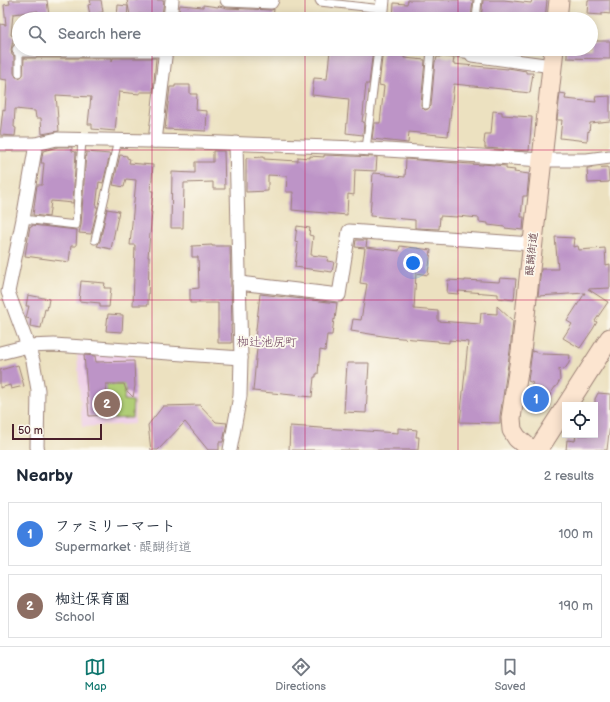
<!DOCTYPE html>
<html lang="en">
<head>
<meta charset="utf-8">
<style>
  body { margin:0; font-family:"Balsamiq Sans","Klee One",sans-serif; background:#f6f6f7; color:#1f2937 }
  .controls { position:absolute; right:12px; bottom:12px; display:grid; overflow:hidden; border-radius:0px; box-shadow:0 2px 10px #0003 }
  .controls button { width:36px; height:36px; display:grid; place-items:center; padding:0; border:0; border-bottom:1px solid #e0e1e3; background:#fff; color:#1f2937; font:20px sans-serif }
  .scale { position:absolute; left:12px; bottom:10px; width:90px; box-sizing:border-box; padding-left:4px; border:2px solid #4a1f2b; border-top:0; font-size:11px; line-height:14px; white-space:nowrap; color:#4a1f2b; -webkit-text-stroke:3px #fbf7ec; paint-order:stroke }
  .you { position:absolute; left:413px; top:263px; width:14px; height:14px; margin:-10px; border:3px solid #fff; border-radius:50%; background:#1a73e8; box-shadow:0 0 0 6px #1a73e833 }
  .badge { display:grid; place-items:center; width:26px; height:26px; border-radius:50%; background:#0f766e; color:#fff; font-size:13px; font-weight:700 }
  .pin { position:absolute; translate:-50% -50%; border:2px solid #fff; box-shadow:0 1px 4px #0006 }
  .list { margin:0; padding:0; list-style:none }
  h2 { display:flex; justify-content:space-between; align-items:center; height:52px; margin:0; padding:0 16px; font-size:17px }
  h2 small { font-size:13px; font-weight:400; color:#747a83 }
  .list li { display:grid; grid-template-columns:26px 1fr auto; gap:12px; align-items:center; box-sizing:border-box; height:64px; margin:0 8px 8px; padding:0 8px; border:1px solid #e0e1e3; border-radius:0px }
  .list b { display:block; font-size:15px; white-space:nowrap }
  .list p { margin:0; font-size:13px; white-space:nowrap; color:#747a83 }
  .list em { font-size:13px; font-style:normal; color:#747a83 }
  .icon { flex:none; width:22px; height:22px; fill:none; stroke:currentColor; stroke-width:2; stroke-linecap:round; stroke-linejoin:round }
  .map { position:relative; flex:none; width:610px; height:450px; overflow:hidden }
  .search { position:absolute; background:#fff; box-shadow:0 2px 10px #0003; left:12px; right:12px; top:12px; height:44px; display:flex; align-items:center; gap:10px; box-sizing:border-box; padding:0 14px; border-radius:22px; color:#747a83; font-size:15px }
  .sheet { height:196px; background:#fff }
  nav { display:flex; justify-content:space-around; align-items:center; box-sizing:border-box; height:56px; border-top:1px solid #e0e1e3; background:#fff; font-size:11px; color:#747a83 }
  nav a { display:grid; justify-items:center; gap:2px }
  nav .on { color:#0f766e }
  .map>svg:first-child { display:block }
</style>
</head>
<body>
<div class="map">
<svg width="610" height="450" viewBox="0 0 610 450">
  <rect width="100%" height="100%" fill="#fbf7ec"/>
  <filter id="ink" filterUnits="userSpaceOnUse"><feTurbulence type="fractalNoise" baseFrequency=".025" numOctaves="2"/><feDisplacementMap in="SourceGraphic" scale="8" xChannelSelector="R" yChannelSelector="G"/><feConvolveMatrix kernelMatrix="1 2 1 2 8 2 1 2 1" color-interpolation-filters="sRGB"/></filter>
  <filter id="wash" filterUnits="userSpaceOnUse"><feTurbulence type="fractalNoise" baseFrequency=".012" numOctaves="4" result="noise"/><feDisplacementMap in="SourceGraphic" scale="16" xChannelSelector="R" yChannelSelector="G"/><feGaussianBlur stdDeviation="0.9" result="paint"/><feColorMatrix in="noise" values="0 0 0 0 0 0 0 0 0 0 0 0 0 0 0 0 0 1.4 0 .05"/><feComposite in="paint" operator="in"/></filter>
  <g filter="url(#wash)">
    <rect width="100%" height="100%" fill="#ece1c0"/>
    <path fill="#eed0e7" d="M77,353L134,355L135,383L134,424L82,427Z"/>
    <path fill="#b0ce76" stroke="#7d7650" d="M106,384H128L126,389L127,391H125L124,400L133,401L132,418L108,419Z"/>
    <g id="blocks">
      <g fill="#bd94c7">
        <path d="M9,0H47L49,16L39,17L38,11L13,14L11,35L14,36L11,50L12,55L14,56V73L16,77L19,78L23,75L24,58H112V62L113,58H156L153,92H140V94L119,92L115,131L92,129V124H88L91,97L56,95L59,131L42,134L41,118H36L35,111L15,109L14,127L16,128L15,136L0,135L3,109L5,110L7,80L0,79V24L6,25L4,5L10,4Z"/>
        <path d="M90,0H101L103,12L90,15L88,5L91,4Z"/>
        <path d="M127,0H164L162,16L138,14V16L130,15Z"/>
        <path d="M408,0H473L471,19H393L394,3L407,4Z"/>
        <path d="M483,0H504L531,3L532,0H547L545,19H481Z"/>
        <path d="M588,0H610V14L602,13V15L587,14Z"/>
        <path d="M118,5L128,6L127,19H117Z"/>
        <path d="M180,5L203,7V5L218,7L219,6L227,8L271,10L274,9L273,19H178Z"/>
        <path d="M591,41H610V59L567,58V49H591Z"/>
        <path d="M355,49H373L369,84H366L363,114L362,122H364L363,135L346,133L349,99L312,95L314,78L327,79L330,50L354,52Z"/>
        <path d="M383,49H405L404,58L425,60L421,105L422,107L425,110L428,109L431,106L435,61H436L437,57H440V56L454,58L453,64L508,69V68L526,71V73H533L530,93L512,91V90L454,84L448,136L409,132L408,143L372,139L374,123H380L384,86L379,85Z"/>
        <path d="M175,85H190V94H197L196,110L207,111L206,131L165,129L170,87H175Z"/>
        <path d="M560,93L566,94L565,99L596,102L595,97L610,96V121L590,123L589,132L588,131L587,141L560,138L562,120H557Z"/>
        <path d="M493,111L502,112V115L532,117L529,151L485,148V144L484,143L485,134H491Z"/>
        <path d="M58,147H72V151L76,152L73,203L51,201L49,217L33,215L37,185H42L44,163H41L43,151Z"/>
        <path d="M213,151H224L225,189H213V182L184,183L183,228H171L172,172L195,173V162H213Z"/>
        <path d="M86,152L110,154L103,183L99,182L96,207H98L91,234L79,233L81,225Z"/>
        <path d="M120,155L127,156V158L130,159L129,163L153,165L151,191H153L151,212H152L148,257H149L148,305H133L135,245H130L136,180L126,179L124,187L113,185Z"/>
        <path d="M324,155L377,157L376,171L355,170L354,195L348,194L347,215L292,210L293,192H286L287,176L268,175V191L246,192V158L264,157V159L298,161V157L310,158V156L324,157Z"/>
        <path d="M406,159L483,165V164L506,166V169L515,170L514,172L529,174L527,196H523L521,217H524L523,230L505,228V227L488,225V223L479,222V218L457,216V217L440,216L439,229L415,228V220L370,216L373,173L386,174V175L405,177Z"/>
        <path d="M608,167L609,182L588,183L587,168Z"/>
        <path d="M107,209L119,211L111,249L97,246L100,241Z"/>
        <path d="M32,225L77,230L76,246H71L69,262L25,256L30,226L32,227Z"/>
        <path d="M297,226L310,228L309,235L313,236L311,255L328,257L327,261L334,262L332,272L295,267L298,243L295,242Z"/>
        <path d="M555,237L574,238L573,247L578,246L579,250L605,248L606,265L610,264V288L588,289L608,302L595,321L597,322L593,329L580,348L563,338L572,324L567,321L585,293L538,296L541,269H558Z"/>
        <path d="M356,240H367L366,247L399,251L400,246L431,250L428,275L416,273L414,309L438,311V321L480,324L481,313L497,314V306L513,321L510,351L500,416V423L460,422L468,342L449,340V343L438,342V341L389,337L351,331L353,319L361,320L367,284L360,283L365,248L355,247Z"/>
        <path d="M212,245V246H230L232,325H231L232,343H218V303H190V289L199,288L198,257H192V246Z"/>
        <path d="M500,278L516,279L514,300L498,298V294L459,291L458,294L447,293L448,280L465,281V280L499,282Z"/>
        <path d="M81,281L105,283L104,288H111L109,307H100V303L79,301Z"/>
        <path d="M260,294L337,303L335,320L334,319L332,335H327L325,351L320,350L318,374H316V377H314L312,397L253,391L257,348L254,347Z"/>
        <path d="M28,295L49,299L47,310L45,309L41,328L30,326L31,319L26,318L29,306H26Z"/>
        <path d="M108,314L123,315L122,332L106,331Z"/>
        <path d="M532,351L542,354L570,355L569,363L564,370L559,369L560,380L556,387H555L538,413L524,404L526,393L533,383L528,381Z"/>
        <path d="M84,355L95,356L96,362L134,361L135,386L133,397L126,390L124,384H106L108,415L89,416Z"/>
        <path d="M347,363H369L366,413L344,412Z"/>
        <path d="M18,365L24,386L11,389L10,385L0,388V370Z"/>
        <path d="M598,393L610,394V424L607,450H566L567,440L575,441L576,435H595V399Z"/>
        <path d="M200,405L216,422L227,423L223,442H219V450H208L185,422L158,450H151L148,425L163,406Z"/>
        <path d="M290,426L398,433V428L417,430L416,437H419L418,450H289Z"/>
      </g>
    </g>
  </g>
  <g filter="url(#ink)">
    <use href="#blocks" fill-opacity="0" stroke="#9b8076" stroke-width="1"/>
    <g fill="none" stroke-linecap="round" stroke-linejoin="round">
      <defs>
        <g id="lane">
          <path d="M319,0L320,2L382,9"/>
          <path d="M476,19L478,0"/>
          <path d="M19,28V47"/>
          <path d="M19,49V73"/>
          <path d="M424,49L472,55V53"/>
          <path d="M426,105L431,50"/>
          <path d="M366,149L378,49"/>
          <path d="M23,219L76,225L82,140"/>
          <path d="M95,240L118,140"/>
        </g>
        <g id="street">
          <path d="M227,0L271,2L272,0"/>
          <path d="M170,19L172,0"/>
          <path d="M381,19L383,0"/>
          <path d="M19,50H166"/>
          <path d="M472,55L552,66"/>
          <path d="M155,141L166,49"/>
          <path d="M0,144H36L57,139L196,142L356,148L542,160H587L610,157"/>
          <path d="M36,144L23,219L8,292L28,346L33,361L38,390L37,447L38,450"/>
          <path d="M239,283L339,295L349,231L532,244"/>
          <path d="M0,353L28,346L54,345L241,358"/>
          <path d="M230,450L240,396L241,358L236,143"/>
        </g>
        <g id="secondary">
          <path d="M557,19L559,0"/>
          <path d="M567,405L610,338"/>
          <path d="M531,450L517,438L512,430L511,418L521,352L554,49"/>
          <path d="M538,450L565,408"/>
        </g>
      </defs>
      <use href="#lane" stroke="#9b8076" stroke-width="9"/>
      <use href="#street" stroke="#9b8076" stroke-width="15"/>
      <use href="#secondary" stroke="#9b8076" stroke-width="21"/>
      <use href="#lane" stroke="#fff" stroke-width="7"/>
      <use href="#street" stroke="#fff" stroke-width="13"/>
      <use href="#secondary" stroke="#fce5d0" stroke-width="19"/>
    </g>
  </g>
  <path fill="none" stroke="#c2185b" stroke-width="1" stroke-opacity="0.55" d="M152,0V19M305,0V19M458,0V19M152,49V450M305,49V450M458,49V450M0,150H610M0,300H610"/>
  <g text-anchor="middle" stroke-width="3.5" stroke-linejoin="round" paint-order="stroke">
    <g font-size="11" fill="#4a1f2b" stroke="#fbf7ec">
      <text transform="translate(531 254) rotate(-84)" y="4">醍醐街道</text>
    </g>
    <g font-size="12" fill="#724862" stroke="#fbf7ec">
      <text x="267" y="346">椥辻池尻町</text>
    </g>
  </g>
</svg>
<div class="controls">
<button><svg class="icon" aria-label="locate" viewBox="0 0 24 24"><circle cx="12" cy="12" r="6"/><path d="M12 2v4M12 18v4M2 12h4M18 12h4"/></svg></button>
</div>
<div class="scale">50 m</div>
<div class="you"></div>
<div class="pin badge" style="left:536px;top:399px;background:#3f7fe0">1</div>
<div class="pin badge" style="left:107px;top:404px;background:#8d6e63">2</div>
<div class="search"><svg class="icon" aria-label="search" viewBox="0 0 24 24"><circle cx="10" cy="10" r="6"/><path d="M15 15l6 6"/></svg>Search here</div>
</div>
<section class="sheet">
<h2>Nearby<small>2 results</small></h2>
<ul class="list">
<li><span class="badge" style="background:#3f7fe0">1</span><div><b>ファミリーマート</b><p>Supermarket · 醍醐街道</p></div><em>100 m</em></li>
<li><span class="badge" style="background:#8d6e63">2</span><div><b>椥辻保育園</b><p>School</p></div><em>190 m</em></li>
</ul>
</section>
<nav>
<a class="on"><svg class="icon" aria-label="map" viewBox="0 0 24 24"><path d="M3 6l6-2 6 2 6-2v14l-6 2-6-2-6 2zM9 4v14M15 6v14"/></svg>Map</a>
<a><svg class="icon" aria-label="directions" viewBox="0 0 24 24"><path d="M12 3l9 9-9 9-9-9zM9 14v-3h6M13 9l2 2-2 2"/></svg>Directions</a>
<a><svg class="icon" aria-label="saved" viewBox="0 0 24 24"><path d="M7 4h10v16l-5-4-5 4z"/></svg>Saved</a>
</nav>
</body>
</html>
